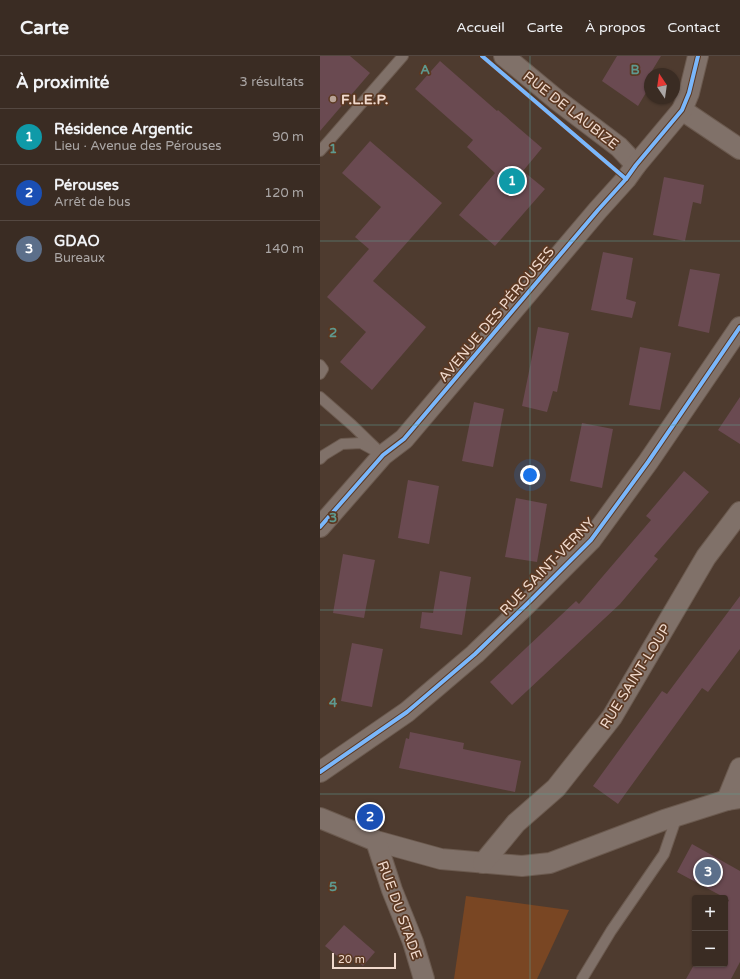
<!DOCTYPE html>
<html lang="fr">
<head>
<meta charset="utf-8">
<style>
  body { margin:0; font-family:"Varela Round",sans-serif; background:#453830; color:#f1f3f6 }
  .controls { position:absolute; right:12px; bottom:12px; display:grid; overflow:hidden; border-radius:4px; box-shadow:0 1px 3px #0004 }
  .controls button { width:36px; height:36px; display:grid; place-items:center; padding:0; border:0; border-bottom:1px solid #544841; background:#3a2c23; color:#f1f3f6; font:20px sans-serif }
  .compass { position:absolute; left:324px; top:12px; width:36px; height:36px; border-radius:50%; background:#3a2c23; box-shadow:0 1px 3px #0004; rotate:347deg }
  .scale { position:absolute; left:12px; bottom:10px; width:64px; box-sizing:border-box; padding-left:4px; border:2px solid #f1dacd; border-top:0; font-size:11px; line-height:14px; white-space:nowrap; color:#f1dacd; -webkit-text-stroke:3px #5b3822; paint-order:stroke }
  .you { position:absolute; left:210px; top:419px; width:14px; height:14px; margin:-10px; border:3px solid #fff; border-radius:50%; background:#1a73e8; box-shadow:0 0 0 6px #1a73e833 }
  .badge { display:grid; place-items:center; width:26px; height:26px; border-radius:50%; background:#8abfa5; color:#fff; font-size:13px; font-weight:700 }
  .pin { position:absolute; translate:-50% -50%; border:2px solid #fff; box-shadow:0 1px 4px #0006 }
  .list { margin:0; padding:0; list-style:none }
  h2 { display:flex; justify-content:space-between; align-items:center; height:52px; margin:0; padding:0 16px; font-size:17px }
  h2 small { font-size:13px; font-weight:400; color:#aba7a6 }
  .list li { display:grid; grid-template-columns:26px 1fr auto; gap:12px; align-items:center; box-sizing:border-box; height:56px; padding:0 16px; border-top:1px solid #544841 }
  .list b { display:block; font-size:15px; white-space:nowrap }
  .list p { margin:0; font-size:13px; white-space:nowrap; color:#aba7a6 }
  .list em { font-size:13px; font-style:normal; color:#aba7a6 }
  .map { position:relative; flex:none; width:420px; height:923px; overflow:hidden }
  header { display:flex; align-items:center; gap:24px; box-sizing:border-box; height:56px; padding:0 20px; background:#3a2c23; border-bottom:1px solid #544841 }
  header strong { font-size:19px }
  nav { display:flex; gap:22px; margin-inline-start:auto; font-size:14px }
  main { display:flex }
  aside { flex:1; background:#3a2c23 }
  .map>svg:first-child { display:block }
</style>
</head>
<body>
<header>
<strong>Carte</strong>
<nav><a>Accueil</a><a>Carte</a><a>À propos</a><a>Contact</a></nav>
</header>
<main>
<aside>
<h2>À proximité<small>3 résultats</small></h2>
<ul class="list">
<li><span class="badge" style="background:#0f9aa8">1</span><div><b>Résidence Argentic</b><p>Lieu · Avenue des Pérouses</p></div><em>90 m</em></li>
<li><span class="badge" style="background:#1a4fb4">2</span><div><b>Pérouses</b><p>Arrêt de bus</p></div><em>120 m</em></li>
<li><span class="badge" style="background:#5c6f8a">3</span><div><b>GDAO</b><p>Bureaux</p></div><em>140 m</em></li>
</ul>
</aside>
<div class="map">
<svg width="420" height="923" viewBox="0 0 420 923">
  <rect width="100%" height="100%" fill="#4e3b2f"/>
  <path fill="#794623" d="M146,840L249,854L217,923H134Z"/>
  <g fill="#6a4a51">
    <path d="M0,0H30L50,17L0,75Z"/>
    <path d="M297,0H341L330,18V30L318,50L282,25Z"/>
    <path d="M120,5L177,55L178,54L222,92L203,115L225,133L175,190L139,159L175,117L147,91L153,84L95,33Z"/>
    <path d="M50,85L122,147L53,225L106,271L52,334L20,306L46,276L7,241L49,193L35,181L61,151L22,117Z"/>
    <path d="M344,121L384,129L381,148L373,146L365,185L333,179Z"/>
    <path d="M283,196L313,202L306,243L316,246L312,262L271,254Z"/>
    <path d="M370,213L400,218L389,277L358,270Z"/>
    <path d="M218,271L249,277L237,336L233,335L227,356L202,350Z"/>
    <path d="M320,291L351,297L340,354L309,349Z"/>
    <path d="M420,341V388L398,374Z"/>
    <path d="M154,346L184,353L173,411L142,405Z"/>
    <path d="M262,367L293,373L282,432L250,425Z"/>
    <path d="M364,415L389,436L334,500L338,503L300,548L192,649L170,626L256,545L259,548L331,464L326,460Z"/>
    <path d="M88,424L119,430L109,488L78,482Z"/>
    <path d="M196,442L227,448L217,506L185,501Z"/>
    <path d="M23,498L55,504L44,562L13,557Z"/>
    <path d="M120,515L151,521L142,579L100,572L102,556L113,557Z"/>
    <path d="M420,540V593L388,636L382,632L298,748L273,730L342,635L347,638Z"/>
    <path d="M32,587L63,593L52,651L21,645Z"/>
    <path d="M90,676L144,687L143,693L201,705L195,736L79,712L86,682L89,683Z"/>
    <path d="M372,788L420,815V906L411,923H366L375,907V908H405V852L409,844L357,816Z"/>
    <path d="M24,869L55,896L43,910L33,901L27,908L5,890Z"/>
  </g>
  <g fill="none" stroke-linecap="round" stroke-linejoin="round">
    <defs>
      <g id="service">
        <path d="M0,95L83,0"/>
        <path d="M0,309L3,313L0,318"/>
        <path d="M0,341L32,369L63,399"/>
        <path d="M0,403L4,399L22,388L41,387L52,393"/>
        <path d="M262,923L291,875L344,798L357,760"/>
      </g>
      <g id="minor">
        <path d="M184,0L237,44L299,91L316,109"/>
        <path d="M362,54L420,93"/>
        <path d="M0,471L63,399L84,383L278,154L306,123L316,109L362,54L369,37L378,0"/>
        <path d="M0,716L87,656L155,598L210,545L271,484L328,406L420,271"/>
        <path d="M407,744L420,712"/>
        <path d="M0,762L56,785L121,803L202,810L230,807L344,764L407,744L420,742"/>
        <path d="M56,785L72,834L93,886L104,923"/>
        <path d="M163,807L196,767L236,732L292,661L386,501L420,456"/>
      </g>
    </defs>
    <use href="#service" stroke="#6b5a4f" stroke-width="12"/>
    <use href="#minor" stroke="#6b5a4f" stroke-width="22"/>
    <use href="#service" stroke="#807169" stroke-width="10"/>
    <use href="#minor" stroke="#807169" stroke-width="20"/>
    <defs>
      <g id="cycleway">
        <path d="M162,0L306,123"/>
        <path d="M0,471L63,399L84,383L278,154L306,123L316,109L362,54L369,37L378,0"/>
        <path d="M0,716L87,656L155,598L210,545L271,484L328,406L420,271"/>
      </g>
    </defs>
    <use href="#cycleway" stroke="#5b3822" stroke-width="6"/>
    <use href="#cycleway" stroke="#7ab7fb" stroke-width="4"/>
  </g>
  <path fill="none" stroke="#5e998f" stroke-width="1" stroke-opacity="0.55" d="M210,0V923M0,185H420M0,369H420M0,554H420M0,738H420"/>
  <circle fill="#b8a296" stroke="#5b3822" stroke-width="1.5" cx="13" cy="43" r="4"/>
  <g text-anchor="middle" stroke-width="3.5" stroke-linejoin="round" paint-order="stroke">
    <g font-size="14" font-weight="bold" fill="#f1dacd" stroke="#5b3822" text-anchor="start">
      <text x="21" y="48">F.L.E.P.</text>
    </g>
    <g font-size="14" fill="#f1dacd" stroke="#5b3822">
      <text transform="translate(251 54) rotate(38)" y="5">RUE DE LAUBIZE</text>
      <text transform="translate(176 258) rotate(-50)" y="5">AVENUE DES PÉROUSES</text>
      <text transform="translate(227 510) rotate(-46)" y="5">RUE SAINT-VERNY</text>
      <text transform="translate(315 620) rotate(-58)" y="5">RUE SAINT-LOUP</text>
      <text transform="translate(80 854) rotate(70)" y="5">RUE DU STADE</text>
    </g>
  </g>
  <g font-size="13" text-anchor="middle" font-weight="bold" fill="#5e998f" stroke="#5b3822" stroke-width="3.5" stroke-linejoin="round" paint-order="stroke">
    <text x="105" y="18">A</text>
    <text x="315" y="18">B</text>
    <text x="13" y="97">1</text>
    <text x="13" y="281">2</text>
    <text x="13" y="466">3</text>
    <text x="13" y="651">4</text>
    <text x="13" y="835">5</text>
  </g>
</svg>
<div class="controls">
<button>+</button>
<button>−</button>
</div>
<svg class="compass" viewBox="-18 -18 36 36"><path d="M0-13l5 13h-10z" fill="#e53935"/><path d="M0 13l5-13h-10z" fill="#aba7a6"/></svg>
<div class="scale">20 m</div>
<div class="you"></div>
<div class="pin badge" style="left:192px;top:125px;background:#0f9aa8">1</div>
<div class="pin badge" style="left:50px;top:761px;background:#1a4fb4">2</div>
<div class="pin badge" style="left:388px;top:816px;background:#5c6f8a">3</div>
</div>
</main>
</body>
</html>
